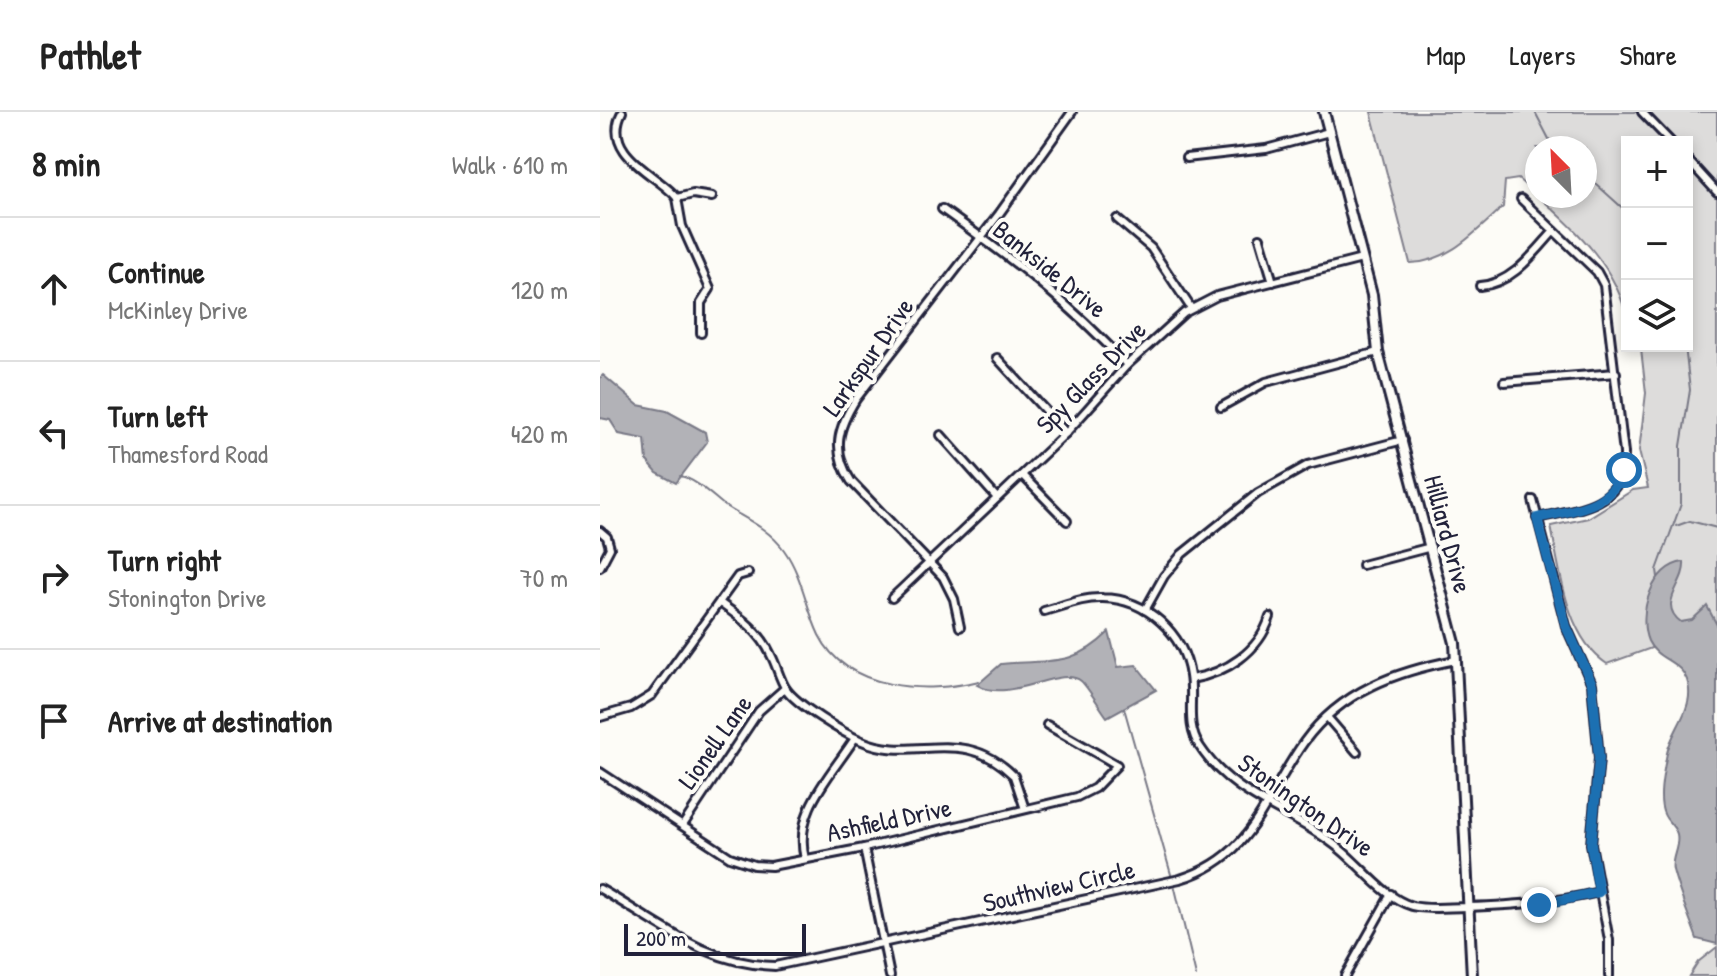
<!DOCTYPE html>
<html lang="en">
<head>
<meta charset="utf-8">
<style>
  body { margin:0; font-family:"Patrick Hand",sans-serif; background:#f2f2f2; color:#222 }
  .controls { position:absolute; right:24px; top:24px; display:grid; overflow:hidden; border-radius:0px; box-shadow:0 4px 12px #0003 }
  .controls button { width:72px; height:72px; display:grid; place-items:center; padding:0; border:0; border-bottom:2px solid #e0e0e0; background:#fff; color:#222; font:40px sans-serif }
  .compass { position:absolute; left:925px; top:24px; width:72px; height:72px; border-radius:50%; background:#fff; box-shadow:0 4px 12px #0003; rotate:336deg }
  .scale { position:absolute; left:24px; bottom:20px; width:182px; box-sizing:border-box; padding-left:8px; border:4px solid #22223b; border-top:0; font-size:22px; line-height:28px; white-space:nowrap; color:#22223b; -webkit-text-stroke:6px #fdfcf7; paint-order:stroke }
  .stop { position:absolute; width:24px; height:24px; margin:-18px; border:6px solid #1f6fb2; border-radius:50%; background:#fff }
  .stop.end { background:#1f6fb2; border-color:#fff; box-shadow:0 2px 8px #0008 }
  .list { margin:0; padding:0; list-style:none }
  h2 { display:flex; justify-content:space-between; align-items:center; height:104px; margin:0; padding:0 32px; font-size:34px }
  h2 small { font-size:26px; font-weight:400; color:#767676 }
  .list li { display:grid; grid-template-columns:52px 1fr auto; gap:24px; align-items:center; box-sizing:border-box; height:144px; padding:0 32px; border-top:2px solid #e0e0e0 }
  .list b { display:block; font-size:30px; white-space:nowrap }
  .list p { margin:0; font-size:26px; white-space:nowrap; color:#767676 }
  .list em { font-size:26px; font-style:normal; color:#767676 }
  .icon { flex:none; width:44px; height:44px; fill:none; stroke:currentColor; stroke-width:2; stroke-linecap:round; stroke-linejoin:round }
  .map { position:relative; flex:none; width:1117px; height:864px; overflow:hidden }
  header { display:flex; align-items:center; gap:48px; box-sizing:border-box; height:112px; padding:0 40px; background:#fff; border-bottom:2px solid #e0e0e0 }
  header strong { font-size:38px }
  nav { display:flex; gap:44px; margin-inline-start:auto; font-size:28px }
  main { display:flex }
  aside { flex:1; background:#fff }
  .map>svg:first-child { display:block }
</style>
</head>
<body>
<header>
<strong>Pathlet</strong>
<nav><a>Map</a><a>Layers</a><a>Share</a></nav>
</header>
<main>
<aside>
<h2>8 min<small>Walk · 610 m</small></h2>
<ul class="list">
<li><svg class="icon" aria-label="ahead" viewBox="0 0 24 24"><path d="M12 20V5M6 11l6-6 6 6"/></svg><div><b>Continue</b><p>McKinley Drive</p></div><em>120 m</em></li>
<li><svg class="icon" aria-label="left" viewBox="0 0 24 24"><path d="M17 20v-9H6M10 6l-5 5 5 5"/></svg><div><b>Turn left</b><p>Thamesford Road</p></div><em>420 m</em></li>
<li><svg class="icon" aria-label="right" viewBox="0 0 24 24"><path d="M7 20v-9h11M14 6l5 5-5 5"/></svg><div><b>Turn right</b><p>Stonington Drive</p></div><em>70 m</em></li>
<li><svg class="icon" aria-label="arrive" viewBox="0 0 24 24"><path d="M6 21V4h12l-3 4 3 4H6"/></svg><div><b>Arrive at destination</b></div></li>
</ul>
</aside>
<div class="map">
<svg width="1117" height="864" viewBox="0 0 1117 864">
  <rect width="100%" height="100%" fill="#fdfcf7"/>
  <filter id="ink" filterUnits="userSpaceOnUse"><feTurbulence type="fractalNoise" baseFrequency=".0125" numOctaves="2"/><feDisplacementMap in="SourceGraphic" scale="16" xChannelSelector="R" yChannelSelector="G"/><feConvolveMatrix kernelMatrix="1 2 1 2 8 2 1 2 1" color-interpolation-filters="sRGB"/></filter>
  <g filter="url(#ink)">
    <g fill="#dddcdb" stroke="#807f8b" stroke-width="2">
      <path d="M771,0H1117V530H1068L1007,552C966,525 960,459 951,414L988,406L1033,378L1048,376L1039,339L1046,281L1041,237L1033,234H1087V30H1027V208C1018,157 976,117 938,84H985V36H937V83L918,67L905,69L903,95C876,119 848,151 810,151Z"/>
      <path d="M1117,835V864H1089L1098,850Z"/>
    </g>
    <g fill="#b2b2b7" stroke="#787885" stroke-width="2">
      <path d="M3,263L38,293L67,299L105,320L107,330L76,371L57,361L47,349L45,327L19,322L10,308L0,306V266Z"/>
      <path d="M1084,450C1086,472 1056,491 1081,510L1092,508L1107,494L1117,513V832L1097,827C1089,804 1079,781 1073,758C1070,747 1080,735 1077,722C1075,714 1067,710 1064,702C1057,687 1064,657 1067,641C1071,621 1091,599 1089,578C1087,548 1058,551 1048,529C1037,502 1052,453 1084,450Z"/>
      <path d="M509,520L518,555L536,553L556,578L507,605C501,597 487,574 481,569C461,553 409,592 377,573L401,552C447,547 472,557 509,520Z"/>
    </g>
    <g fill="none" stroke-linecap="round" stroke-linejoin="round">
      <g stroke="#787885" stroke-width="2">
        <path d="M935,0L949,27L959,36"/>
        <path d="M985,62L1027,100"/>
        <path d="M80,364C96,367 112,384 125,394C147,408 168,416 184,438C202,463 206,496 219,523C247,579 327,582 379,569"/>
        <path d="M1076,414L1090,409L1117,416"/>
        <path d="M1058,465L1057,458L1081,392V334L1090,278L1085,234"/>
        <path d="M524,596L572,766"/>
        <path d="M574,772L596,864"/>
      </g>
      <defs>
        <g id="minor">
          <path d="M22,0C0,43 62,65 77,86L82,114L110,177L101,191V221"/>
          <path d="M1042,0L1071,30"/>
          <path d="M586,46L666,37L729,20"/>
          <path d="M1087,47L1117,80"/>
          <path d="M77,86L93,82L112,85"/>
          <path d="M921,87L997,160L1004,173L1024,341C1025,395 979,396 937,406"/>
          <path d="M342,97C412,147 468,189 527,253"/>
          <path d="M517,107L551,136L591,196"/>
          <path d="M660,126L673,170"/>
          <path d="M880,174C912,172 934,141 954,119"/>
          <path d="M397,246L466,321"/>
          <path d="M904,270L1016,261"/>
          <path d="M621,295L666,270L778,240"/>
          <path d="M341,323L397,386"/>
          <path d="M422,363L467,409"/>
          <path d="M933,388L966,514L992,572L999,646L991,732L1009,828V864"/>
          <path d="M0,419L7,425L10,436L0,455"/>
          <path d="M762,453L831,435"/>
          <path d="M292,486L466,321L527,253L584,201L617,184L762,147"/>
          <path d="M120,491C141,506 160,519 171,543C177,554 179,566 186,577C197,593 243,621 262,629C314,652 361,611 414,664L425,697"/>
          <path d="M545,498L564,464L582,442L658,381L708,353L803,328"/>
          <path d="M444,499C463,494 483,485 503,486C546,487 584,521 590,564C594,589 585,613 600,635C633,686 697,701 741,738C762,755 786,787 812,794C830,798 849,795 867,795C913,793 954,791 999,780"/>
          <path d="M360,515L354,487L343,465L251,369C231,338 238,316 256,287L399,102L472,0"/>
          <path d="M591,567C626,561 659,540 670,505"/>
          <path d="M0,605L31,596L52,583L138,464L148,461"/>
          <path d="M727,605L757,640"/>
          <path d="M0,660L130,745L154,753L171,754L264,736L477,685L495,676L517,653L447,613"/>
          <path d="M83,713L159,599L185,576"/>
          <path d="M264,736L290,864"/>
          <path d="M205,747C193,699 230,665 255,626"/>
          <path d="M0,777C58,810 104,852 175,854L580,767C655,744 663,687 704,630C741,579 797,559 856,548"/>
          <path d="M745,864L791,782"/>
        </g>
        <path id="tertiary" d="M724,0L772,183L778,240L855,531L872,864"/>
      </defs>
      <use href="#minor" stroke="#22223b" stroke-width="12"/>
      <use href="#tertiary" stroke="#22223b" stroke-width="14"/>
      <use href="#minor" stroke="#fdfcf7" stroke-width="6"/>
      <use href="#tertiary" stroke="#fdfcf7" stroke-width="8"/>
    </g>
  </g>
  <g fill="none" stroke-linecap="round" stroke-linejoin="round" filter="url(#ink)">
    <path stroke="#1f6fb2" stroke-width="10" d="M939,793L999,780L991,732L999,646L992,572L966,514L937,406C972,398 1010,396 1024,358"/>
  </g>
  <g text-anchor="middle" stroke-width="8" stroke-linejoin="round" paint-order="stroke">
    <g font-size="26" fill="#22223b" stroke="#fdfcf7">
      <text transform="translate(450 157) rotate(39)" y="9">Bankside Drive</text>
      <text transform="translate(268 245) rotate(-55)" y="9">Larkspur Drive</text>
      <text transform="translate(491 265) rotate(-46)" y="9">Spy Glass Drive</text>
      <text transform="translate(848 422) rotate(75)" y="9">Hilliard Drive</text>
      <text transform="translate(115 630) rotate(-55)" y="9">Lionell Lane</text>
      <text transform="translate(706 693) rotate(35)" y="9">Stonington Drive</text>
      <text transform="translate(289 708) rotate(-12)" y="9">Ashfield Drive</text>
      <text transform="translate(459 774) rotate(-13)" y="9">Southview Circle</text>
    </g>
  </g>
</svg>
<div class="controls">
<button>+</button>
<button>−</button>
<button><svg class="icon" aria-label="layers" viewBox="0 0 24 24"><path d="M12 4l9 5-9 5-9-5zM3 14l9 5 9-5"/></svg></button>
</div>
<svg class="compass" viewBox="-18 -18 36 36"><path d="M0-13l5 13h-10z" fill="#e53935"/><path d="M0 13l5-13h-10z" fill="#767676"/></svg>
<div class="scale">200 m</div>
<div class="stop" style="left:1024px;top:358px"></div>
<div class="stop end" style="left:939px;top:793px"></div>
</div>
</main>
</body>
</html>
